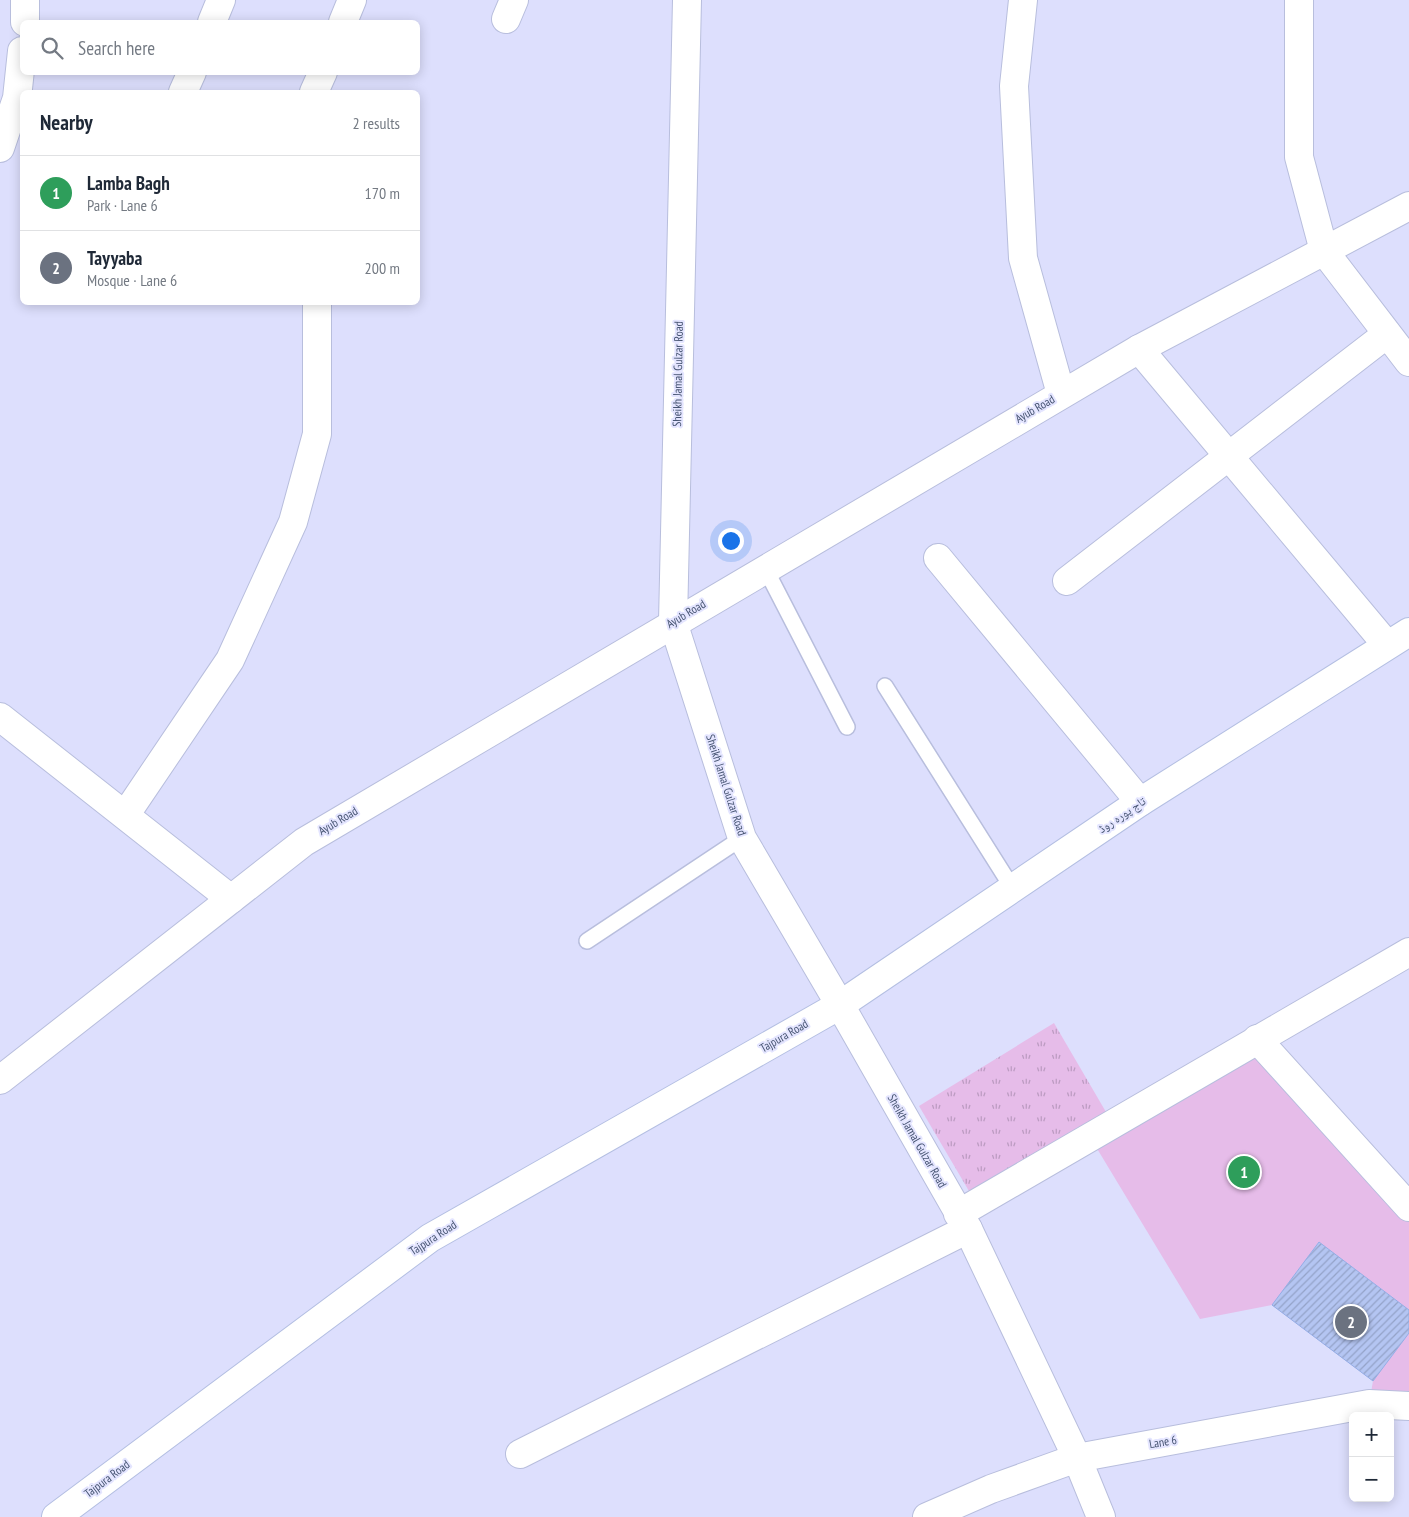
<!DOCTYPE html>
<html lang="en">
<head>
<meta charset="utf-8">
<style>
  body { margin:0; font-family:"PT Sans Narrow","Noto Naskh Arabic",sans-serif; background:#f6f6f7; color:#1f2937 }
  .controls { position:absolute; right:15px; bottom:15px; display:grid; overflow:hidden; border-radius:8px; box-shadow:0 2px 12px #0003 }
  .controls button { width:45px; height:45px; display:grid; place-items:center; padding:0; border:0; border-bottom:1px solid #e0e1e3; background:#fff; color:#1f2937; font:25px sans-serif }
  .you { position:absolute; left:730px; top:540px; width:18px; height:18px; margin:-12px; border:4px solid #fff; border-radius:50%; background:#1a73e8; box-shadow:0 0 0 8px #1a73e833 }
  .badge { display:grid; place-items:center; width:32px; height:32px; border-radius:50%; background:#d93025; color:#fff; font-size:16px; font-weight:700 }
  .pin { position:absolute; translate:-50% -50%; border:2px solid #fff; box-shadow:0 1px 5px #0006 }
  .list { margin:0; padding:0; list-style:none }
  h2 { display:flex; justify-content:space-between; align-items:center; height:65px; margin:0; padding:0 20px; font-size:21px }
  h2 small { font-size:16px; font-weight:400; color:#747a83 }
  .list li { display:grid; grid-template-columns:32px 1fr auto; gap:15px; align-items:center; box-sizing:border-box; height:75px; padding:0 20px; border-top:1px solid #e0e1e3 }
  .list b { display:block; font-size:19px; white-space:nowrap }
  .list p { margin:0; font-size:16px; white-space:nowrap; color:#747a83 }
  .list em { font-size:16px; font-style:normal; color:#747a83 }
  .icon { flex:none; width:28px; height:28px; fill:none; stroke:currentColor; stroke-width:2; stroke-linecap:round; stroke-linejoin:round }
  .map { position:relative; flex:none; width:1409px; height:1517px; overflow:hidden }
  .search { position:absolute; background:#fff; box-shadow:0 2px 12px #0003; left:20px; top:20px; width:400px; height:55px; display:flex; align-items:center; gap:12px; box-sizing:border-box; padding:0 18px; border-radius:8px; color:#747a83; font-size:19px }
  .panel { position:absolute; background:#fff; box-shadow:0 2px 12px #0003; left:20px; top:90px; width:400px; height:215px; border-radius:8px }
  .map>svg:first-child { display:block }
</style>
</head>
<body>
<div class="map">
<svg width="1409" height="1517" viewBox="0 0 1409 1517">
  <defs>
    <pattern id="grass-tufts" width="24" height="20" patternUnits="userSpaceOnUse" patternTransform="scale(1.25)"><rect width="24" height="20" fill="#e6bce9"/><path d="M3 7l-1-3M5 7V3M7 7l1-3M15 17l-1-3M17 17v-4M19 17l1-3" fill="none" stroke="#bc9bc1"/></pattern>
    <pattern id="building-hatch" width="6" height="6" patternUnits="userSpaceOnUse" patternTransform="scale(1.25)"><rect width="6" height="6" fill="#b4c5f2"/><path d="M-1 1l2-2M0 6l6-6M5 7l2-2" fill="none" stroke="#94a3c8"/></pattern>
  </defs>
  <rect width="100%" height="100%" fill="#dddffd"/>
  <path fill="url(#grass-tufts)" d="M1054,1023L1113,1124L976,1203L919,1106Z"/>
  <g fill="#e6bce9">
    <path d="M1257,1039L1409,1207V1310L1319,1242L1272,1305L1200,1319L1090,1137Z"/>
    <path d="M1409,1333V1406L1369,1404L1373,1381Z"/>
  </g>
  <path fill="url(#building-hatch)" stroke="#94ace5" d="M1319,1242L1409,1310V1333L1373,1381L1272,1305Z"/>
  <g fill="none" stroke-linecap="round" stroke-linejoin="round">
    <defs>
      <g id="service">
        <path d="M765,568L847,727"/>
        <path d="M885,686L1013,889"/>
        <path d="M587,941L742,838"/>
      </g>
      <g id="minor">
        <path d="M687,0L673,622L742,838L840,1005"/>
        <path d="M1023,0L1014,86L1023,258L1061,394"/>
        <path d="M1299,0V157L1324,251L1409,362"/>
        <path d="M506,19L514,0"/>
        <path d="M212,22L221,0"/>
        <path d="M343,22L352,0"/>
        <path d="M183,92L192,72"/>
        <path d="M314,92L323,72"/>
        <path d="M1139,349L1387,645"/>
        <path d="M938,558L1140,802"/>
        <path d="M1067,581L1387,334"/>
        <path d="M0,717L231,899"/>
        <path d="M126,814L230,660L293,522L317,434V302"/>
        <path d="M1257,1039L1409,1207"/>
        <path d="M0,1080L304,842L1139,349L1409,206"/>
        <path d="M958,1214L1409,952"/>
        <path d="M520,1454L968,1229"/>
        <path d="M927,1517L991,1489L1077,1458L1369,1404L1409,1406"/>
      </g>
      <g id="tertiary">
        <path d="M25,22V0"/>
        <path d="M0,148L17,98L22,51"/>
        <path d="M840,1005L968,1229L1077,1458L1101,1517"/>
      </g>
      <path id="secondary" d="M56,1517L430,1238L840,1005L1140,802L1409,632"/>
    </defs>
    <use href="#service" stroke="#b8bedd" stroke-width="18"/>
    <use href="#minor" stroke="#b8bedd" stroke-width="30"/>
    <use href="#tertiary" stroke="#b8bedd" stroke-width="30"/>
    <use href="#secondary" stroke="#b4bfe2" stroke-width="30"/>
    <use href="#service" stroke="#fff" stroke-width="15"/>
    <use href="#minor" stroke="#fff" stroke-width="28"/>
    <use href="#tertiary" stroke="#fff" stroke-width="28"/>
    <use href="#secondary" stroke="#fff" stroke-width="28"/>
  </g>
  <g text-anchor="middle" stroke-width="4" stroke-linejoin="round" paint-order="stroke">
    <g font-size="12" fill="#465472" stroke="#e4e5ff">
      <text transform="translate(678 374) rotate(-89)" y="4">Sheikh Jamal Gulzar Road</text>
      <text transform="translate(1035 409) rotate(-30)" y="4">Ayub Road</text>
      <text transform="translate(686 614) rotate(-31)" y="4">Ayub Road</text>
      <text transform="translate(726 785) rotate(72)" y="4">Sheikh Jamal Gulzar Road</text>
      <text transform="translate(1122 815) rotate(-34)" y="4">تاج پورہ روڈ</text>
      <text transform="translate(338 821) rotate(-31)" y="4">Ayub Road</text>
      <text transform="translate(784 1036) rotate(-30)" y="4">Tajpura Road</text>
      <text transform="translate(917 1141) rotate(60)" y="4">Sheikh Jamal Gulzar Road</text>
      <text transform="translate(433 1238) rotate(-33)" y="4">Tajpura Road</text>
      <text transform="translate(1163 1442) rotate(-10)" y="4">Lane 6</text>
      <text transform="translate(107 1479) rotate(-37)" y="4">Tajpura Road</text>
    </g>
  </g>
</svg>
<div class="controls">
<button>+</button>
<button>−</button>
</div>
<div class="you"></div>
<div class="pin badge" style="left:1244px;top:1172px;background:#2e9e5b">1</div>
<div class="pin badge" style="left:1351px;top:1322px;background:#6b7280">2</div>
<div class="search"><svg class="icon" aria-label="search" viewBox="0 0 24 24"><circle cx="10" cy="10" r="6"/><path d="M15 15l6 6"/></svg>Search here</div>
<section class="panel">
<h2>Nearby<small>2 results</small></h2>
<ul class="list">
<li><span class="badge" style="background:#2e9e5b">1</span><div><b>Lamba Bagh</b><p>Park · Lane 6</p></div><em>170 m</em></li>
<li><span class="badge" style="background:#6b7280">2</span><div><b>Tayyaba</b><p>Mosque · Lane 6</p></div><em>200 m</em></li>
</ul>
</section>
</div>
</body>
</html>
